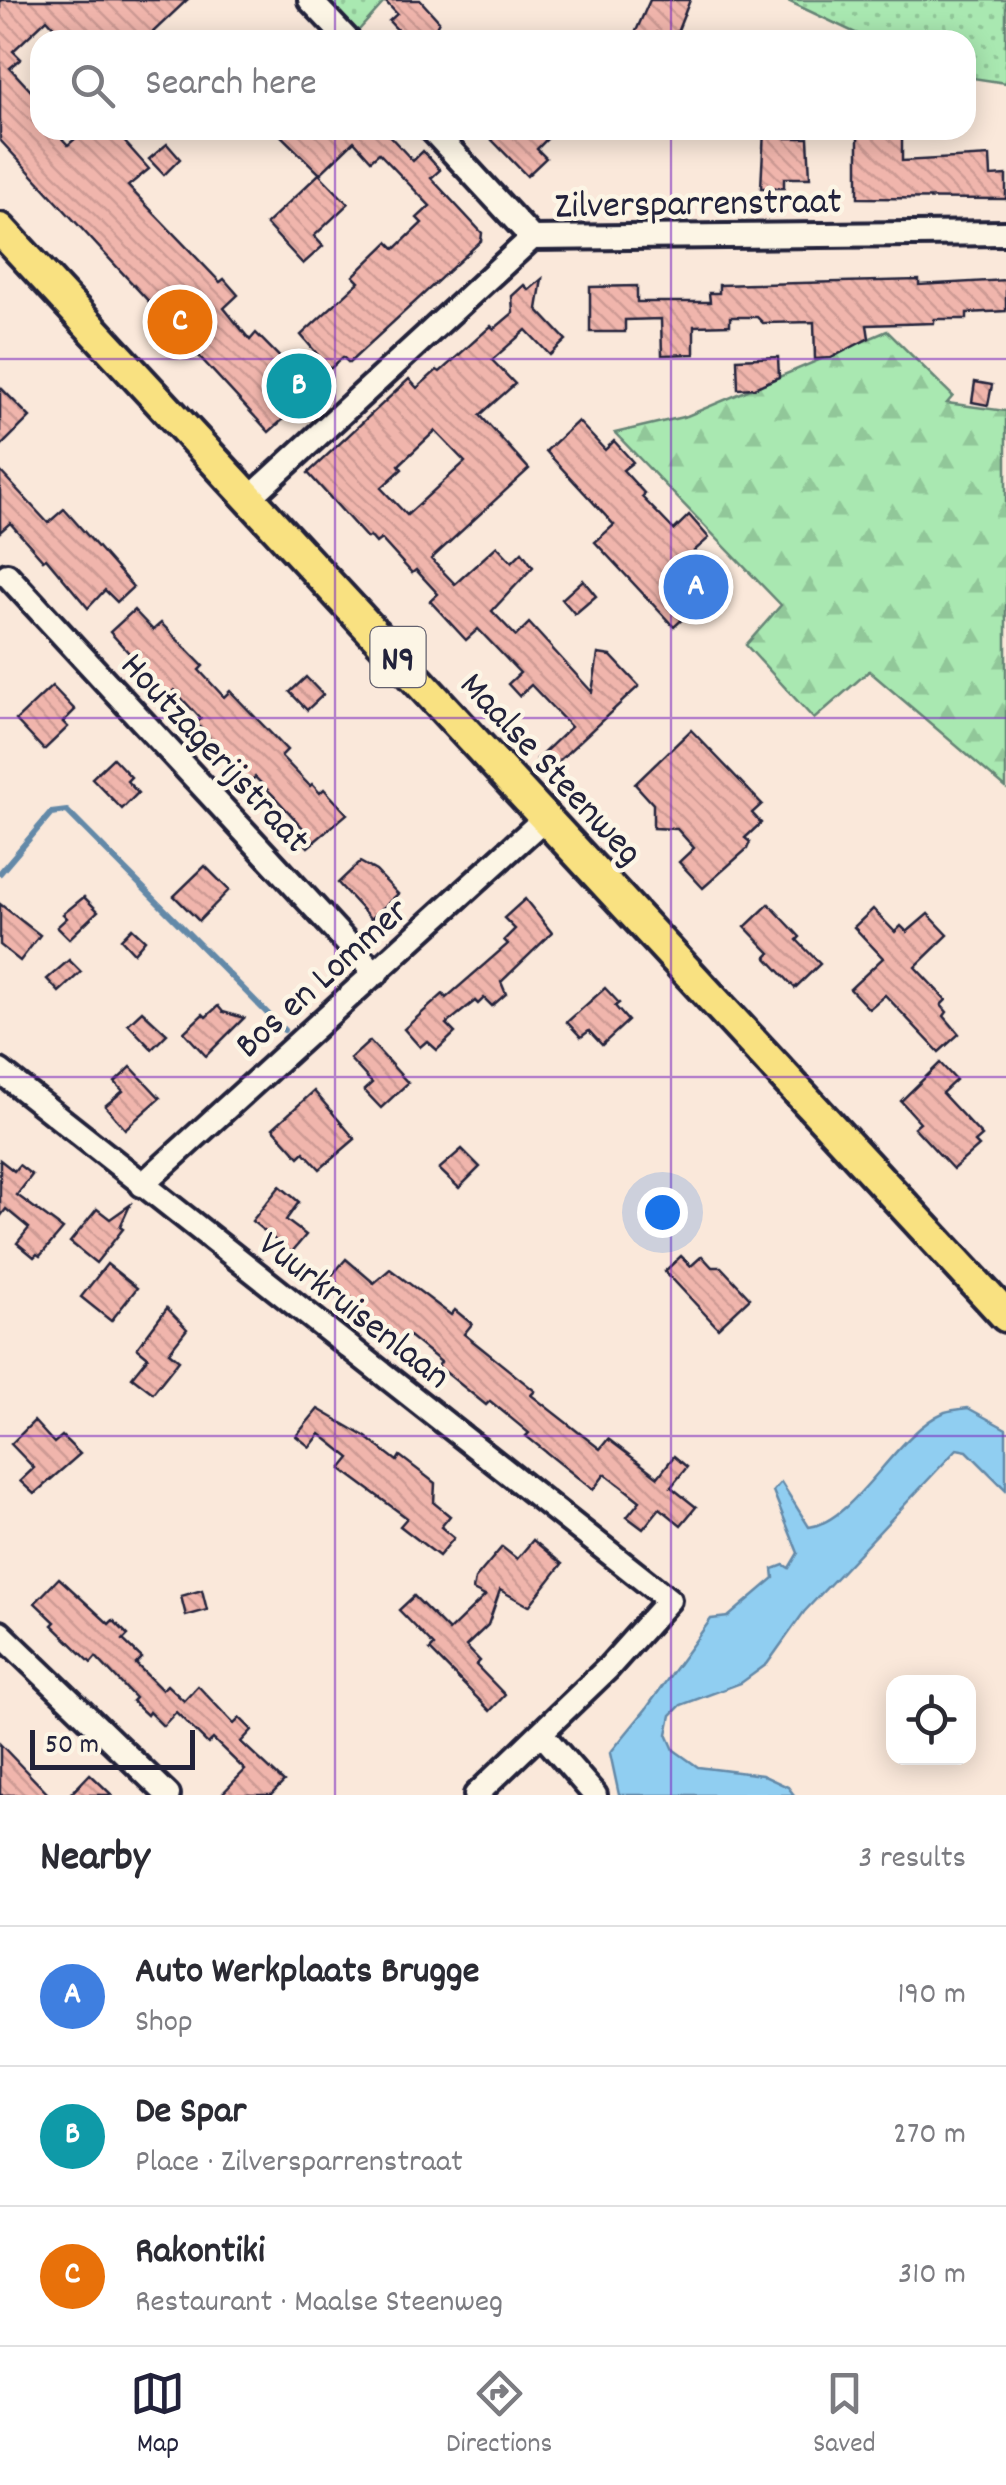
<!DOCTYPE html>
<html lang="en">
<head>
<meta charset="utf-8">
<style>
  body { margin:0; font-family:Dekko,sans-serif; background:#f2f2f3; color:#2b2b33 }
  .controls { position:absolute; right:30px; bottom:30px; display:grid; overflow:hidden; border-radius:20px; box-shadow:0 5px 25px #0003 }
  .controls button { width:90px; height:90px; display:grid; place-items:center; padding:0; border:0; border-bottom:2px solid #e1e1e2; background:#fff; color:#2b2b33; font:50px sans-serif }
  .scale { position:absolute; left:30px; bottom:25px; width:165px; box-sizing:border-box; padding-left:10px; border:5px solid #22223b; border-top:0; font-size:28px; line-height:35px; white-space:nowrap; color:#22223b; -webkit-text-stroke:8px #fcf5e5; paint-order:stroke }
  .you { position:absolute; left:662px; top:1212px; width:35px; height:35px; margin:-25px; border:8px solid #fff; border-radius:50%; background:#1a73e8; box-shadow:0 0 0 15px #1a73e833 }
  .badge { display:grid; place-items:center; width:65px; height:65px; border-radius:50%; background:#22223b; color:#fff; font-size:32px; font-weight:700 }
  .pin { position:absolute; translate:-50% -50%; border:5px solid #fff; box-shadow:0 2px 10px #0006 }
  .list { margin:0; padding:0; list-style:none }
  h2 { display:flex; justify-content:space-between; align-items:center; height:130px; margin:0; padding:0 40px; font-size:42px }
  h2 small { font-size:32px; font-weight:400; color:#7c7c81 }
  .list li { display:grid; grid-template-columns:65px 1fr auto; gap:30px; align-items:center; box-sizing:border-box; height:140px; padding:0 40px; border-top:2px solid #e1e1e2 }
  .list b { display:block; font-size:38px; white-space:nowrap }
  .list p { margin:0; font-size:32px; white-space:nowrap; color:#7c7c81 }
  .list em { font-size:32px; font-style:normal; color:#7c7c81 }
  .icon { flex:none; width:55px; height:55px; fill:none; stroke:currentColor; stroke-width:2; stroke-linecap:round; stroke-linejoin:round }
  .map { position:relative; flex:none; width:1006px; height:1795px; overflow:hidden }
  .search { position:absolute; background:#fff; box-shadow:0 5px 25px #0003; left:30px; right:30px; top:30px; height:110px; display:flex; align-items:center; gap:25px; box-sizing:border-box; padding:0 35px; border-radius:30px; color:#7c7c81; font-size:38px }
  .sheet { height:550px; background:#fff }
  nav { display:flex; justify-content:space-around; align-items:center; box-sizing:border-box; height:140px; border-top:2px solid #e1e1e2; background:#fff; font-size:28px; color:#7c7c81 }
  nav a { display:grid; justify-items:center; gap:5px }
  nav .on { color:#22223b }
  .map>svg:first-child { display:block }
</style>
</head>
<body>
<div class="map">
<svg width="1006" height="1795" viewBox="0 0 1006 1795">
  <defs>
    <pattern id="grass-dots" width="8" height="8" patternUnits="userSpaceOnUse" patternTransform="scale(2.5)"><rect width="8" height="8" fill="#a9e8b1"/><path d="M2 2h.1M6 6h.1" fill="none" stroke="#91c799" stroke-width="1.8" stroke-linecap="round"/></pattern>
    <pattern id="forest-firs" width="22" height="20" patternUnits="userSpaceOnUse" patternTransform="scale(2.5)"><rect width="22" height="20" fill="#a9e8b1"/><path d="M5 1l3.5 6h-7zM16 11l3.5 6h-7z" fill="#91c799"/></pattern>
    <pattern id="building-back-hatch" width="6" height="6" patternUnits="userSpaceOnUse" patternTransform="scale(2.5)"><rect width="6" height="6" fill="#f0b5ac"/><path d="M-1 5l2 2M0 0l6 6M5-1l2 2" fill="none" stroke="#ce9b95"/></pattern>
  </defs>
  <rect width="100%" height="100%" fill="#fae8da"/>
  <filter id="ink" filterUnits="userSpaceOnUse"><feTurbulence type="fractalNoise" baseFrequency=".01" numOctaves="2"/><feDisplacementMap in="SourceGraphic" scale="20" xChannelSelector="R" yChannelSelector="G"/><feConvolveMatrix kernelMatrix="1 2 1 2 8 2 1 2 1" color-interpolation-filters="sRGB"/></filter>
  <g filter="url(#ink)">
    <g fill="url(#grass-dots)" stroke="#668576" stroke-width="2.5">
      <path d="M310,0H386L350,40Z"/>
      <path d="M786,0H1006V83L966,77V40H870Z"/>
    </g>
    <path fill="url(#forest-firs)" stroke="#668576" stroke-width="2.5" d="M887,331L953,396L947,403L1006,411V788L869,671L814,719L746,645L781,605L615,433L687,416Z"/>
    <path fill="#90cef1" stroke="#6489a8" stroke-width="2.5" d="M968,1408L1006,1429V1490L967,1451L957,1449L804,1612L767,1664L741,1683L681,1705L671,1715L667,1734L674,1750L698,1767L762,1775L788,1787L794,1795H619L610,1753L646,1709L711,1619L728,1617L774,1578L773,1569L784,1565L789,1568L798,1553L773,1491L781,1482L809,1527C856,1521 895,1433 945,1412C952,1410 961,1409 968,1408Z"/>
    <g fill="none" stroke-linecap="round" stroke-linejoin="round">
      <path stroke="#6489a8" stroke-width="6" d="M0,873L51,813L67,811L284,1030"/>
    </g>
    <g fill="url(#building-back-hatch)" stroke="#22223b" stroke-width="2.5" fill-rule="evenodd">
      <path d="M0,0H187L153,32L160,40H66L47,19L13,51L21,59L10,68L40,101V130H54L68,145L85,130H114L149,169L128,186L220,282L224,279L238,295L224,308L250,340L256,333L310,388L285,411L288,415L269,432L0,140Z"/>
      <path d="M384,0H420L439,21L435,29L446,40H407L389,21L397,14Z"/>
      <path d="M650,0H690L674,40L657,33L654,40H632Z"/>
      <path d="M275,130H384L413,161L423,151L440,170L431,178L482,233L481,241L349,363L343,357L330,369L301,335L359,282L353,276L388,242L395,249L422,223L417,218L430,206L379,153L371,160L354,141L320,174Z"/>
      <path d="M503,130H556L537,149L546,158L527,176L492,140Z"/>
      <path d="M764,130H786V138H808L810,178H784V188H761Z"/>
      <path d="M902,130V161L990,156L991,176L1006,175V199L858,198V131Z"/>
      <path d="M167,144L180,159L164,175L149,159Z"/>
      <path d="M319,174L348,204L314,236L323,246L303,264L266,224Z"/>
      <path d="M542,279L537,309L566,340L550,355L526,330L492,360L515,384L480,415L529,469L431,559L455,584L497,546L512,562L522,552L533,567L492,611L516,636L529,623L592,692L598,654L611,656L639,686L548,771L537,759L571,727L531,685L519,696L508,684L520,673L478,629L466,640L430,601L438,594L416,570L412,573L381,539L376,543L370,536L367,538L308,473L409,379L417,388L437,370L440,372L491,326L494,329L513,313L512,296L524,285L529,290ZM435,431L465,462L407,515L381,488L402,469L399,465Z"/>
      <path d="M919,280V285L1006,280V311L967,313V319H934V323L867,325L869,338L831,358L815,359L814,322L763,323L757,317H730V325L694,326V354L662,355L661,319L625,320V332H590V287L637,286V302H710L709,293H719V285Z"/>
      <path d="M778,357L779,377L754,388L738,389L737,359Z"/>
      <path d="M975,382L992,385L988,405L972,402Z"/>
      <path d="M0,387L30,417L0,447Z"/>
      <path d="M578,421L605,450L614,441L633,462L623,470L645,494L642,497L674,530L689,515L709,538L694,551L723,582L674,627L595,542L614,525L546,451Z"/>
      <path d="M0,471L48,523L64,509L133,587L117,602L105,590L88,608L46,558L43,560L10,523L0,532Z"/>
      <path d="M583,580L596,596L575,614L562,599Z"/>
      <path d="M134,610L153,630L161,623L203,666L199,670L224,697L230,691L287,750L281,756L310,786L312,784L320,793L324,789L347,814L308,847L296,834L303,828L273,795L255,777L249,783L196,723L201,719L174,690L168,696L110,632Z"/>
      <path d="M306,677L323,695L307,710L290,692Z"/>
      <path d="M52,686L75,710L63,722L68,727L44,750L16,720Z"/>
      <path d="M691,730L762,804L752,813L761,823L745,838L750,842L747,849L703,888L679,862L694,848L677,829L653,828V804L635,784Z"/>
      <path d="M113,758L131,777L127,781L138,793L122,809L92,778Z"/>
      <path d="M360,862L376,871L398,894L371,919L338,883Z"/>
      <path d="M205,866L229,890L199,921L174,896Z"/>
      <path d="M84,897L98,911L69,939L57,927L67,918L63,914Z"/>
      <path d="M525,899L552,933L501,982L506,994L492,1006L484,998L478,1004L475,1001L446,1024L455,1033L437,1050L427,1041L420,1047L404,1029L443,994L446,998L508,944L504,940L515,929L504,918Z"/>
      <path d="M0,904L40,935L20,961L0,945Z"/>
      <path d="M769,904L800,937L797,940L820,964L795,988L766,957L770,953L745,927Z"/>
      <path d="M873,909L895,932L901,926L907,932L928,914L948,935L915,967L946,1000L941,1005L947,1012L944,1016L959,1034L939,1052L885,995L869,1009L850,989L883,958L854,927Z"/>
      <path d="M132,928L145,940L134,953L121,939Z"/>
      <path d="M69,960L81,972L59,992L47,979Z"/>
      <path d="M605,988L619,1003L615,1006L628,1021L602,1045L589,1031L581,1037L567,1022Z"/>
      <path d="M218,1006L223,1012L244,1018L206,1056L184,1032L203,1014L206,1017Z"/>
      <path d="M142,1011L167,1034L152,1049L128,1024Z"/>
      <path d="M370,1041L408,1083L381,1108L364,1090L372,1083L350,1059Z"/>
      <path d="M940,1063L956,1080L942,1093L982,1136L975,1142L979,1146L953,1169L914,1127L920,1122L901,1101Z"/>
      <path d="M131,1067L160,1098L125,1129L105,1106L123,1091L115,1082Z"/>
      <path d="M314,1091L355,1139L320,1169L304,1152L299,1157L273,1128Z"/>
      <path d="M462,1149L480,1167L459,1188L439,1169Z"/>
      <path d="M0,1160L14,1171L19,1165L32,1175L17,1195L63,1229L40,1256L37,1254L34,1257L17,1243L29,1228L6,1209L0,1217Z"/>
      <path d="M280,1186L299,1202L286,1220L306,1235L291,1253L252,1221Z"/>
      <path d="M130,1205L120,1227L123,1229L96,1263L70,1242L97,1209L110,1219Z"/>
      <path d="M681,1256L691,1266L702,1256L712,1267H721L750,1298L718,1328L665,1271Z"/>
      <path d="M346,1259L374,1283L390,1269L451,1315L455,1310L472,1324L464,1334L535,1391L531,1395L600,1449L608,1439L658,1477L674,1456L687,1467L671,1487L696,1507L681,1525L660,1508L643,1529L627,1517L640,1501L621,1486L605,1474L593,1490L526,1436L529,1433L490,1401L486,1405L438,1366L441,1362L409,1336L402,1344L351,1303L327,1281Z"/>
      <path d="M107,1264L137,1288L111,1321L81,1297Z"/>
      <path d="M167,1308L187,1329L169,1352L179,1360L153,1393L132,1377L148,1357L137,1348Z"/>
      <path d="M318,1409L366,1437L397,1461L400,1456L435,1483L434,1503L450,1516L441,1527L454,1538L439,1556L400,1526L407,1518L341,1469L350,1458L320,1434L310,1447L296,1436Z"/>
      <path d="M34,1421L54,1443L62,1436L80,1454L34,1494L20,1481L34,1468L11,1444Z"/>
      <path d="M533,1540L562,1564L529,1606L500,1590L488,1625L466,1646L480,1661L476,1665L505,1695L490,1711L430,1650L434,1646L399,1610L414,1596L449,1631L485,1596L473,1590L475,1579L502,1547L517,1559Z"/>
      <path d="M59,1578L109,1624L113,1620L128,1635L123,1640L142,1658L136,1664L162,1690L167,1685L184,1701L198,1686L234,1724L240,1718L252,1730L241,1742L284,1782L271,1795H221L245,1770L213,1739L208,1744L176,1712L163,1726L149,1712L147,1715L132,1701L135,1698L96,1657L91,1663L52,1625L55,1622L35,1603Z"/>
      <path d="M202,1590L207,1610L186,1616L181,1596Z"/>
      <path d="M0,1744L49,1795H0Z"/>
      <path d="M90,1774L112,1795H70Z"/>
    </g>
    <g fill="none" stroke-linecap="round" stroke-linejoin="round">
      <defs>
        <g id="minor">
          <path d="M310,0L348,40"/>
          <path d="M432,130L532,238"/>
          <path d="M251,497L532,238L1006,233"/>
          <path d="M7,575L376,974"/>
          <path d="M0,1071L669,1600L608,1668L476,1795"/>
          <path d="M142,1185L545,818"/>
          <path d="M0,1633L168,1795"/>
          <path d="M541,1733L595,1795"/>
        </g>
        <path id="major" d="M0,229L1006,1316"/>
      </defs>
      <use href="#minor" stroke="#22223b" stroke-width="30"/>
      <use href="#major" stroke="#22223b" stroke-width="38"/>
      <use href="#minor" stroke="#fcf5e5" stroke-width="22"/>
      <use href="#major" stroke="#f9e181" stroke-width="30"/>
    </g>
  </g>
  <path fill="none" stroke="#7b2cbf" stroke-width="2.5" stroke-opacity="0.55" d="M335,0V40M671,0V40M335,130V1795M671,130V1795M0,359H1006M0,718H1006M0,1077H1006M0,1436H1006"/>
  <g text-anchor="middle" stroke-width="9" stroke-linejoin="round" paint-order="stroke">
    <rect fill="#fcf5e5" stroke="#63616e" stroke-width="2.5" x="370.5" y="627" width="55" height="60" rx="8"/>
    <g font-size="35" font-weight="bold" fill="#22223b">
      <text x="398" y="669">N9</text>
    </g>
    <g font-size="38" fill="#22223b" stroke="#fcf5e5">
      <text transform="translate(698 201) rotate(-1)" y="13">Zilversparrenstraat</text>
      <text transform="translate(217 751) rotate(47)" y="13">Houtzagerijstraat</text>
      <text transform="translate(553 767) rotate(47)" y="13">Maalse Steenweg</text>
      <text transform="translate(320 976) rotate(-42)" y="13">Bos en Lommer</text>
      <text transform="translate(356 1308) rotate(38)" y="13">Vuurkruisenlaan</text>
    </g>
  </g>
</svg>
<div class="controls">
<button><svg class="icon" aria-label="locate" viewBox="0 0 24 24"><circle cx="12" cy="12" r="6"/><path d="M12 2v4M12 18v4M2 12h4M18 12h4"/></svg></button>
</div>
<div class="scale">50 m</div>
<div class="you"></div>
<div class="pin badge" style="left:696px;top:587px;background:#3f7fe0">A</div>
<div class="pin badge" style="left:299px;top:386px;background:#0f9aa8">B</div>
<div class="pin badge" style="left:180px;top:322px;background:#e8710a">C</div>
<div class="search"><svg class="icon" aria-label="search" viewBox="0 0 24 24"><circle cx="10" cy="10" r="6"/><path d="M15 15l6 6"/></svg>Search here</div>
</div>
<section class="sheet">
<h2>Nearby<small>3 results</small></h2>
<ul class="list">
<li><span class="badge" style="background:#3f7fe0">A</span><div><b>Auto Werkplaats Brugge</b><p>Shop</p></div><em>190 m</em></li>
<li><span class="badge" style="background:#0f9aa8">B</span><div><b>De Spar</b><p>Place · Zilversparrenstraat</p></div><em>270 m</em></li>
<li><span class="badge" style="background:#e8710a">C</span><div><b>Rakontiki</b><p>Restaurant · Maalse Steenweg</p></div><em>310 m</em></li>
</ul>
</section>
<nav>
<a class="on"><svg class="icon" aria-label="map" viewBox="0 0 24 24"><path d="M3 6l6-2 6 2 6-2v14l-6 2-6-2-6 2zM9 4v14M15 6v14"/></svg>Map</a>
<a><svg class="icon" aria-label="directions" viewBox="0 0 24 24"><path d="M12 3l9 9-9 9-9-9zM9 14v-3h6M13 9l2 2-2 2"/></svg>Directions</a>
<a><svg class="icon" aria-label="saved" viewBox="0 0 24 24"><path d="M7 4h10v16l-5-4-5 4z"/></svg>Saved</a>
</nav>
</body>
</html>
